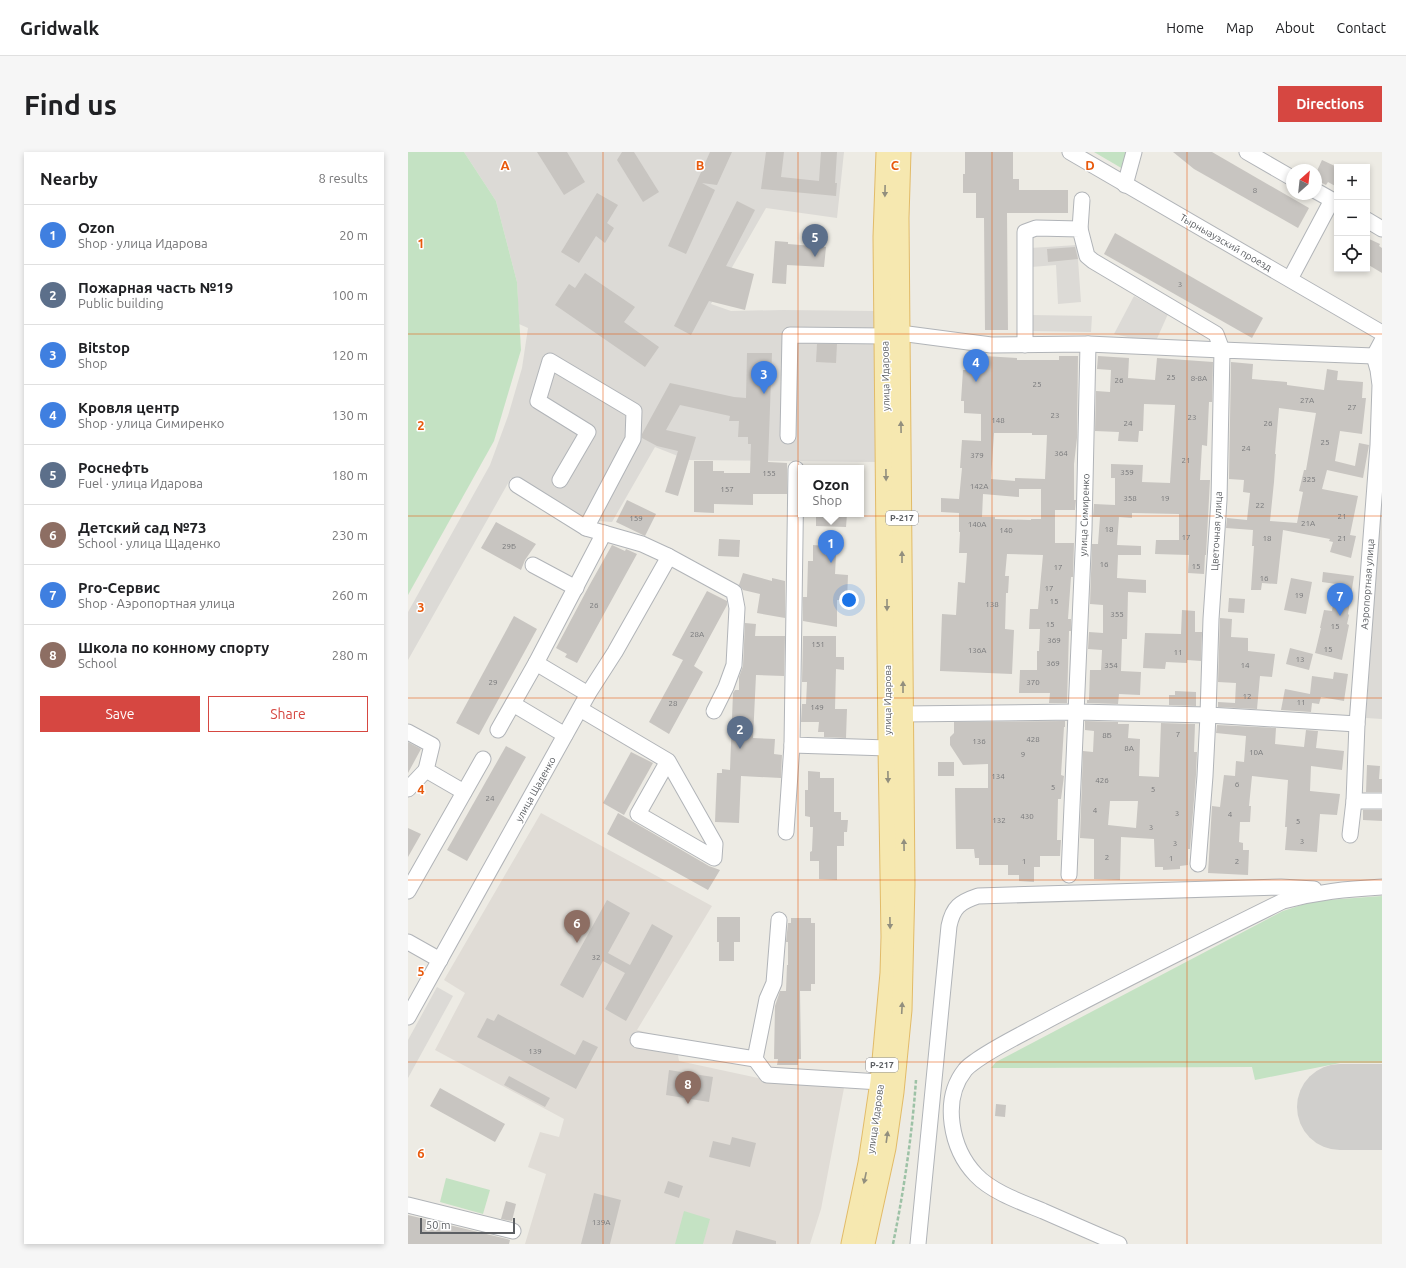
<!DOCTYPE html>
<html lang="en">
<head>
<meta charset="utf-8">
<style>
  body { margin:0; font-family:Ubuntu,sans-serif; background:#f6f6f6; color:#202124 }
  .controls { position:absolute; right:12px; top:12px; display:grid; overflow:hidden; border-radius:0px; box-shadow:0 2px 6px #0003 }
  .controls button { width:36px; height:36px; display:grid; place-items:center; padding:0; border:0; border-bottom:1px solid #e0e0e0; background:#fff; color:#202124; font:20px sans-serif }
  .compass { position:absolute; left:878px; top:12px; width:36px; height:36px; border-radius:50%; background:#fff; box-shadow:0 2px 6px #0003; rotate:27deg }
  .scale { position:absolute; left:12px; bottom:10px; width:95px; box-sizing:border-box; padding-left:4px; border:2px solid #5c5f63; border-top:0; font-size:11px; line-height:14px; white-space:nowrap; color:#5c5f63; -webkit-text-stroke:3px #fff; paint-order:stroke }
  .you { position:absolute; left:441px; top:448px; width:14px; height:14px; margin:-10px; border:3px solid #fff; border-radius:50%; background:#1a73e8; box-shadow:0 0 0 6px #1a73e833 }
  .badge { display:grid; place-items:center; width:26px; height:26px; border-radius:50%; background:#d64741; color:#fff; font-size:13px; font-weight:700 }
  .pin { position:absolute; translate:-50% -33px; filter:drop-shadow(0 1px 2px #0008) }
  .pin::after { content:''; position:absolute; top:21px; width:14px; height:12px; background:inherit; clip-path:polygon(0 0,100% 0,50% 100%) }
  .popup { position:absolute; left:390px; top:313px; width:66px; height:52px; box-sizing:border-box; display:grid; place-content:center; border-radius:0px; background:#fff; filter:drop-shadow(0 1px 3px #0005); font-size:13px; white-space:nowrap; color:#757577 }
  .popup b { font-size:15px; color:#202124 }
  .popup::after { content:''; position:absolute; left:50%; top:100%; margin-left:-8px; border:8px solid transparent; border-top-color:#fff }
  .list { margin:0; padding:0; list-style:none }
  h2 { display:flex; justify-content:space-between; align-items:center; height:52px; margin:0; padding:0 16px; font-size:17px }
  h2 small { font-size:13px; font-weight:400; color:#757577 }
  .list li { display:grid; grid-template-columns:26px 1fr auto; gap:12px; align-items:center; box-sizing:border-box; height:60px; padding:0 16px; border-top:1px solid #e0e0e0 }
  .list b { display:block; font-size:15px; white-space:nowrap }
  .list p { margin:0; font-size:13px; white-space:nowrap; color:#757577 }
  .list em { font-size:13px; font-style:normal; color:#757577 }
  .actions { display:flex; gap:8px; padding:12px 16px }
  .actions a { flex:1; padding:9px 0; border:1px solid #d64741; border-radius:0px; text-align:center; font-size:14px; color:#d64741 }
  .actions .main { background:#d64741; color:#fff }
  .icon { flex:none; width:22px; height:22px; fill:none; stroke:currentColor; stroke-width:2; stroke-linecap:round; stroke-linejoin:round }
  .map { position:relative; flex:none; width:974px; height:1092px; overflow:hidden; border-radius:0px }
  header { display:flex; align-items:center; gap:24px; box-sizing:border-box; height:56px; padding:0 20px; background:#fff; border-bottom:1px solid #e0e0e0 }
  header strong { font-size:19px }
  nav { display:flex; gap:22px; margin-inline-start:auto; font-size:14px }
  .intro { display:flex; align-items:center; justify-content:space-between; box-sizing:border-box; height:96px; padding:0 24px }
  h1 { margin:0; font-size:28px }
  .button { padding:10px 18px; border-radius:0px; background:#d64741; color:#fff; font-size:14px; font-weight:700 }
  main { display:flex; gap:24px; padding:0 24px }
  aside { flex:1; background:#fff; border-radius:0px; box-shadow:0 2px 6px #0003 }
  .map>svg:first-child { display:block }
</style>
</head>
<body>
<header>
<strong>Gridwalk</strong>
<nav><a>Home</a><a>Map</a><a>About</a><a>Contact</a></nav>
</header>
<div class="intro"><h1>Find us</h1><a class="button">Directions</a></div>
<main>
<aside>
<h2>Nearby<small>8 results</small></h2>
<ul class="list">
<li><span class="badge" style="background:#3f7fe0">1</span><div><b>Ozon</b><p>Shop · улица Идарова</p></div><em>20 m</em></li>
<li><span class="badge" style="background:#5c6f8a">2</span><div><b>Пожарная часть №19</b><p>Public building</p></div><em>100 m</em></li>
<li><span class="badge" style="background:#3f7fe0">3</span><div><b>Bitstop</b><p>Shop</p></div><em>120 m</em></li>
<li><span class="badge" style="background:#3f7fe0">4</span><div><b>Кровля центр</b><p>Shop · улица Симиренко</p></div><em>130 m</em></li>
<li><span class="badge" style="background:#5c6f8a">5</span><div><b>Роснефть</b><p>Fuel · улица Идарова</p></div><em>180 m</em></li>
<li><span class="badge" style="background:#8d6e63">6</span><div><b>Детский сад №73</b><p>School · улица Щаденко</p></div><em>230 m</em></li>
<li><span class="badge" style="background:#3f7fe0">7</span><div><b>Pro-Сервис</b><p>Shop · Аэропортная улица</p></div><em>260 m</em></li>
<li><span class="badge" style="background:#8d6e63">8</span><div><b>Школа по конному спорту</b><p>School</p></div><em>280 m</em></li>
</ul>
<div class="actions"><a class="main">Save</a><a>Share</a></div>
</aside>
<div class="map">
<svg width="974" height="1092" viewBox="0 0 974 1092">
  <rect width="100%" height="100%" fill="#edebe4"/>
  <g fill="#dcdad6">
    <path d="M56,0H436L429,66L358,56L303,152L323,159L375,158L466,159L468,310L280,308L247,295L204,370L178,368L103,326L0,508V460L82,313L100,264L114,216L120,176L111,172L109,130L88,49Z"/>
    <path d="M669,93L673,150L650,152L648,113L623,115L622,96Z"/>
    <path d="M726,144L760,162L747,191L706,182Z"/>
    <path d="M623,163L684,164L683,180L622,179Z"/>
    <path d="M974,332V567L958,566Z"/>
    <path d="M29,835L45,844L0,926V888Z"/>
  </g>
  <path fill="#e0dcd6" d="M133,661L304,754L229,878L267,888L271,909L359,928L436,936L413,1057L402,1092H117L138,1022L120,1015L132,980L151,985L156,967L27,898L57,841L36,828Z"/>
  <g fill="#c4e2c3">
    <path d="M0,0H56L88,49L109,130L113,198L86,289L0,443Z"/>
    <path d="M686,0H719L715,17Z"/>
    <path d="M974,744V911H932L847,928L844,915L583,916L588,910L875,759L906,749Z"/>
    <path d="M38,1026L82,1038L75,1062L32,1050Z"/>
    <path d="M276,1059L302,1067L295,1092H267Z"/>
  </g>
  <g fill="none" stroke-linecap="round" stroke-linejoin="round">
    <path stroke="#d0cfcc" stroke-width="86" d="M932,955H974"/>
  </g>
  <g fill="#c8c5c1" fill-rule="evenodd">
    <path d="M129,0H159L177,30L156,43Z"/>
    <path d="M214,0H226L251,40L235,50L209,8Z"/>
    <path d="M302,0H324L309,33L294,31L307,38L278,102L260,94Z"/>
    <path d="M358,0H376L373,25L411,29L413,0H429L427,31H429L428,44L353,37Z"/>
    <path d="M557,0H605V27H611V38H660V61H599L600,178H577L576,66H568V41H555V22H557Z"/>
    <path d="M765,0H804L901,56L890,76L786,17Z"/>
    <path d="M914,8L929,15V35L920,30L918,33L908,28V21Z"/>
    <path d="M189,41L210,53L199,71L206,76L197,91L188,84L171,111L153,100Z"/>
    <path d="M329,49L347,58L318,114L346,122L337,158L301,149L283,183L266,174Z"/>
    <path d="M707,81L855,166L844,186L696,102Z"/>
    <path d="M959,86L972,92L971,94L974,96V121L959,112Z"/>
    <path d="M367,89L380,90V92L418,95L416,115L379,113L378,132L364,131Z"/>
    <path d="M667,95L670,107L640,110L639,97Z"/>
    <path d="M177,121L227,155L216,170L251,195L237,215L147,153L161,132L167,136Z"/>
    <path d="M409,192H429L428,211L408,210Z"/>
    <path d="M339,201H364L360,310L379,311V342H345V353L306,352V361L286,360V309H305V319H316V321H342L343,292H340V285H330L331,269H321L322,264L272,253L258,278L288,285L270,344L257,340L270,299L249,294L234,286V282L262,231L326,245L338,246Z"/>
    <path d="M576,204L609,206V208H651V204H670L669,286L666,312V348H668L667,358H647V391H666L665,425H663L660,467H663V479H661L659,551H641L642,541H611L612,518H629V499H631L632,477H621L622,457H630L635,403L599,402L597,424H601L600,441H598L597,477L606,478L604,522L532,519L534,462L548,463L550,430L557,431L559,401H551L552,380H551V361L533,360V346L551,347L554,316H552L554,288L573,289V262L556,261V249H553L555,218H576ZM586,281H624V283H639L637,327L607,326V329L583,327ZM611,337H633V367H623V368L587,367V365H574L575,342L611,345Z"/>
    <path d="M690,204L721,206L720,226L747,228L749,206L805,210L804,250H801L799,294L794,293L792,328H802L798,403H797L796,422L780,421L781,403L747,402L748,388H771V362L724,361V366L711,365L709,393L733,394V403H710L709,426L738,428V441L720,440L719,487H714L713,519L733,520L732,543L711,542L710,552L679,551V548H681L682,518H693L694,498L680,497L681,480L695,481V453L682,452L684,392H690L692,365H685L686,352L707,353V326H703V312L735,313L734,330L762,331L767,253L736,252L735,279H731L730,290L710,289L711,280L687,279L688,239L702,240L703,218L689,217Z"/>
    <path d="M823,210L845,212L844,227L879,230V233L916,238L919,217L930,219L929,228L955,230L954,246H958L954,282L932,279L927,309L947,314L951,291L961,293L955,326L919,318L914,337L950,344L942,383L948,384L943,406L922,400L925,390L921,389L922,387L875,378L869,432L854,431L853,438H843L846,394H844L845,378L818,376L819,366L839,368L842,341L835,340L836,328L821,327ZM871,256L908,261L898,318H896L891,339L895,340L889,371L862,369L866,330L868,302H867Z"/>
    <path d="M219,348L248,362L237,384L208,370Z"/>
    <path d="M408,362H439L438,375L408,374Z"/>
    <path d="M88,370L128,392L117,408L113,418L73,396Z"/>
    <path d="M311,387L332,388L331,405L310,404Z"/>
    <path d="M204,393L217,399L218,397L229,402L169,511L157,505L159,502L148,496L181,434Z"/>
    <path d="M405,393L418,394L417,403H428L427,422L440,423L439,448H429V475L395,469V445H399L400,409H405Z"/>
    <path d="M915,420L946,424L940,462L941,463L939,472L941,473L934,508L907,501L913,476H912L916,458L924,459L928,432L914,430Z"/>
    <path d="M335,421L364,429V426L377,429V466L349,461L352,442L335,438L331,433Z"/>
    <path d="M883,426L904,430L898,462L876,458Z"/>
    <path d="M299,439L319,449V453L286,514L295,520L261,582L241,570L275,508L264,503Z"/>
    <path d="M821,446L837,447L836,461L820,460Z"/>
    <path d="M774,458L787,459V480H794L793,509L779,508V511L758,510L757,517L735,516L737,481L773,482Z"/>
    <path d="M106,464L129,477L71,583L48,571Z"/>
    <path d="M812,466L824,467L823,485L840,486V499L867,502L864,525L852,524L849,557L810,555V550L827,551L828,531L810,530Z"/>
    <path d="M337,471L348,472L347,484H377L376,524L348,523L345,586L367,587L366,602L374,603L373,626L333,624L331,671L307,670L309,621H314V617L322,618L325,541L327,538H331V525L335,514Z"/>
    <path d="M395,484H428V505H436V518L428,517L427,557H439L438,586L416,585V580H410L411,570H393L394,552H398L399,530H394Z"/>
    <path d="M882,496L905,502L901,518L878,512Z"/>
    <path d="M926,520L940,522L936,549L913,545L911,552L904,551L903,560L873,558L877,537L902,542L904,524L925,527Z"/>
    <path d="M767,539L788,540V554L761,553V543H767Z"/>
    <path d="M657,569V575H656L653,623L656,624L653,647H650L649,688H653L652,704H632V715H626V730L611,729V723H600V713H571V706H567L566,697H548L547,636H580V612L555,613L542,593V585L546,581V570Z"/>
    <path d="M677,569L710,570V572H721L720,586L732,587L731,624L751,625L753,571L787,572L786,600H789L788,623L782,697H780V713L772,714V717L755,718V715H747L746,687L713,685L712,728L686,727V687L672,686L675,599L685,600L686,579L677,578ZM702,649H730L728,676L700,673Z"/>
    <path d="M809,573L868,576L867,592L896,595L898,578L910,579L908,596L936,599L934,618L903,614L902,639L932,642L929,663L912,662L909,700L877,698L879,675H877L880,628L844,624L841,654H843L842,670H832L831,690L835,691V698H841L840,723L800,721L804,654L812,655L816,623L827,624L828,609L836,610L838,584L808,581Z"/>
    <path d="M0,590L13,597L0,621Z"/>
    <path d="M98,594L118,605L59,709L39,698Z"/>
    <path d="M223,600L245,611L216,663L195,651Z"/>
    <rect x="530" y="610" width="16" height="14"/>
    <path d="M959,613L972,614L971,627H974V640H958Z"/>
    <path d="M400,619L412,620V626H426V660H433V668H440L439,680H436V694H429V728L411,727V709H402V700L404,699L405,675H402V665L397,664V638H400Z"/>
    <path d="M955,658H974V669L955,668Z"/>
    <path d="M210,661L301,714L312,718L300,738L199,682Z"/>
    <path d="M0,676L13,682L0,705Z"/>
    <path d="M199,748L222,761L200,801L222,813L244,772L265,784L218,869L197,857L217,821L195,809L175,846L152,833Z"/>
    <path d="M309,765H332V790H326V809H311V790H309Z"/>
    <path d="M383,766H403V771H407V832H403V839H392L393,907H390V913H369L370,907H366L367,854L372,839H378L379,813H380V790H378L380,771H383Z"/>
    <path d="M90,862L167,903L175,888L190,895L168,937L69,885L79,866L86,869Z"/>
    <path d="M261,918L305,925L301,950L258,943Z"/>
    <path d="M101,924L142,946L137,955L96,933Z"/>
    <path d="M32,936L97,972L87,990L22,954Z"/>
    <path d="M588,952L598,953L597,965L587,964Z"/>
    <path d="M324,985L348,991L342,1015L301,1005L305,989L322,993Z"/>
    <path d="M260,1029L275,1034L271,1046L256,1041Z"/>
    <path d="M186,1041L213,1048L202,1092H173Z"/>
    <path d="M98,1049L108,1052L104,1069L93,1067Z"/>
    <path d="M0,1063L99,1087L102,1088L101,1092H0Z"/>
    <path d="M328,1078L368,1089V1092H324Z"/>
  </g>
  <g fill="none" stroke-linecap="round" stroke-linejoin="round">
    <defs>
      <g id="minor">
        <path d="M662,0L974,181"/>
        <path d="M839,0L884,26"/>
        <path d="M717,33L726,0"/>
        <path d="M959,68L974,77"/>
        <path d="M672,77L674,48"/>
        <path d="M882,127L924,48L908,39"/>
        <path d="M492,181L583,193L680,192L676,377L661,723"/>
        <path d="M974,189L966,204L970,218L972,233L970,293L949,572L946,649H974"/>
        <path d="M617,193V80L628,76L672,77L679,104L685,109L808,182L814,198L680,192"/>
        <path d="M380,284L382,183L477,184"/>
        <path d="M388,317L384,593L480,596"/>
        <path d="M109,333L178,376"/>
        <path d="M260,404L326,440L329,456L326,513L318,535L306,559"/>
        <path d="M125,413L168,436"/>
        <path d="M180,542L128,511L196,381"/>
        <path d="M105,552L157,583"/>
        <path d="M172,557L260,609L230,662L306,706L307,692L260,609"/>
        <path d="M495,562L668,560L800,563L949,572"/>
        <path d="M90,578L128,511"/>
        <path d="M0,580L24,593L18,618L56,640"/>
        <path d="M0,637L18,618"/>
        <path d="M378,680L384,593"/>
        <path d="M942,683L946,649"/>
        <path d="M790,712L797,624L800,563L803,467L811,348L814,198L966,204"/>
        <path d="M0,739L75,607"/>
        <path d="M371,768L366,831L359,847L347,907L359,923L472,930"/>
        <path d="M0,790L32,808"/>
        <path d="M0,865L180,542L207,500L258,410L260,404L234,392L178,376L225,287L226,259L142,209L130,249L180,280L152,328"/>
        <path d="M230,888L347,907"/>
        <path d="M0,1053L105,1079"/>
        <path d="M510,1092L541,774C545,755 552,750 570,744L873,735L906,737"/>
        <path d="M711,1092C685,1081 660,1070 635,1059C613,1050 584,1040 568,1023C543,997 533,948 557,918C560,914 565,911 569,908C588,895 608,885 627,875C709,831 792,790 875,749C909,740 938,737 974,735"/>
      </g>
      <g id="major">
        <path d="M443,1092L460,1011L472,930L482,821L483,785L480,596L475,85L478,0"/>
        <path d="M457,1092L478,996L486,940L494,858L497,732L492,181L491,66L493,0"/>
      </g>
    </defs>
    <use href="#minor" stroke="#b1b4b8" stroke-width="17"/>
    <use href="#major" stroke="#e2bb68" stroke-width="21"/>
    <path stroke="#9dc2a6" stroke-width="2.5" stroke-dasharray="4 2" stroke-linecap="butt" d="M485,1092C496,1038 504,983 508,928"/>
    <use href="#minor" stroke="#fff" stroke-width="15"/>
    <use href="#major" stroke="#f6e8b0" stroke-width="19"/>
  </g>
  <defs><path id="oneway-solid" d="M-6-.8H1V-3.2L6.5 0L1 3.2V.8H-6Z"/></defs>
  <g fill="#928f7e">
    <use href="#oneway-solid" transform="translate(477 39) rotate(91)"/>
    <use href="#oneway-solid" transform="translate(493 275) rotate(-91)"/>
    <use href="#oneway-solid" transform="translate(478 323) rotate(89)"/>
    <use href="#oneway-solid" transform="translate(494 405) rotate(-90)"/>
    <use href="#oneway-solid" transform="translate(479 453) rotate(90)"/>
    <use href="#oneway-solid" transform="translate(495 535) rotate(-90)"/>
    <use href="#oneway-solid" transform="translate(480 625) rotate(89)"/>
    <use href="#oneway-solid" transform="translate(496 693) rotate(-91)"/>
    <use href="#oneway-solid" transform="translate(482 771) rotate(89)"/>
    <use href="#oneway-solid" transform="translate(494 856) rotate(-87)"/>
    <use href="#oneway-solid" transform="translate(479 985) rotate(-82)"/>
    <use href="#oneway-solid" transform="translate(457 1026) rotate(102)"/>
  </g>
  <path fill="none" stroke="#e8590c" stroke-width="1" stroke-opacity="0.55" d="M195,0V1092M390,0V1092M584,0V1092M779,0V1092M0,182H974M0,364H974M0,546H974M0,728H974M0,910H974"/>
  <g text-anchor="middle" stroke-width="3" stroke-linejoin="round" paint-order="stroke">
    <g font-size="8" fill="#77787a">
      <text x="847" y="41">8</text>
      <text x="772" y="135">3</text>
      <text x="763" y="228">25</text>
      <text x="791" y="229">8-8А</text>
      <text x="711" y="231">26</text>
      <text x="629" y="235">25</text>
      <text x="899" y="251">27А</text>
      <text x="944" y="258">27</text>
      <text x="647" y="266">23</text>
      <text x="784" y="268">23</text>
      <text x="590" y="271">148</text>
      <text x="720" y="274">24</text>
      <text x="860" y="274">26</text>
      <text x="917" y="293">25</text>
      <text x="838" y="299">24</text>
      <text x="653" y="304">364</text>
      <text x="569" y="306">379</text>
      <text x="778" y="311">21</text>
      <text x="719" y="323">359</text>
      <text x="361" y="324">155</text>
      <text x="901" y="330">325</text>
      <text x="571" y="337">142А</text>
      <text x="319" y="340">157</text>
      <text x="722" y="349">358</text>
      <text x="757" y="349">19</text>
      <text x="852" y="356">22</text>
      <text x="934" y="367">21</text>
      <text x="228" y="369">159</text>
      <text x="900" y="374">21А</text>
      <text x="569" y="375">140А</text>
      <text x="701" y="380">18</text>
      <text x="598" y="381">140</text>
      <text x="778" y="388">17</text>
      <text x="859" y="389">18</text>
      <text x="934" y="389">21</text>
      <text x="101" y="397">29Б</text>
      <text x="696" y="415">16</text>
      <text x="788" y="417">15</text>
      <text x="650" y="418">17</text>
      <text x="856" y="429">16</text>
      <text x="641" y="439">17</text>
      <text x="891" y="446">19</text>
      <text x="646" y="452">15</text>
      <text x="584" y="455">138</text>
      <text x="186" y="456">26</text>
      <text x="709" y="465">355</text>
      <text x="642" y="475">15</text>
      <text x="927" y="477">15</text>
      <text x="289" y="485">28А</text>
      <text x="646" y="491">369</text>
      <text x="410" y="495">151</text>
      <text x="920" y="500">15</text>
      <text x="569" y="501">136А</text>
      <text x="770" y="503">11</text>
      <text x="892" y="510">13</text>
      <text x="645" y="514">369</text>
      <text x="703" y="516">354</text>
      <text x="837" y="516">14</text>
      <text x="85" y="533">29</text>
      <text x="625" y="533">370</text>
      <text x="839" y="547">12</text>
      <text x="893" y="553">11</text>
      <text x="265" y="554">28</text>
      <text x="409" y="558">149</text>
      <text x="770" y="585">7</text>
      <text x="699" y="586">8Б</text>
      <text x="625" y="590">428</text>
      <text x="571" y="592">136</text>
      <text x="721" y="599">8А</text>
      <text x="848" y="603">10А</text>
      <text x="615" y="605">9</text>
      <text x="590" y="627">134</text>
      <text x="694" y="631">426</text>
      <text x="829" y="635">6</text>
      <text x="645" y="638">5</text>
      <text x="745" y="640">5</text>
      <text x="82" y="649">24</text>
      <text x="687" y="661">4</text>
      <text x="769" y="664">3</text>
      <text x="822" y="665">4</text>
      <text x="619" y="667">430</text>
      <text x="591" y="671">132</text>
      <text x="890" y="672">5</text>
      <text x="743" y="678">3</text>
      <text x="894" y="692">3</text>
      <text x="767" y="694">3</text>
      <text x="699" y="708">2</text>
      <text x="763" y="709">1</text>
      <text x="616" y="712">1</text>
      <text x="829" y="712">2</text>
      <text x="188" y="808">32</text>
      <text x="127" y="902">139</text>
      <text x="193" y="1073">139А</text>
    </g>
    <g fill="#fff" stroke="#8d8f92" stroke-width="1">
      <rect x="478" y="359" width="32" height="14" rx="3"/>
      <rect x="458" y="906" width="32" height="14" rx="3"/>
    </g>
    <g font-size="9" font-weight="bold" fill="#5c5f63">
      <text x="494" y="369">Р-217</text>
      <text x="474" y="916">Р-217</text>
    </g>
    <g font-size="10" fill="#5c5f63" stroke="#fff">
      <text transform="translate(818 90) rotate(30)" y="4">Тырныаузский проезд</text>
      <text transform="translate(477 224) rotate(-91)" y="4">улица Идарова</text>
      <text transform="translate(676 363) rotate(-88)" y="4">улица Симиренко</text>
      <text transform="translate(808 379) rotate(-87)" y="4">Цветочная улица</text>
      <text transform="translate(959 432) rotate(-86)" y="4">Аэропортная улица</text>
      <text transform="translate(479 548) rotate(-90)" y="4">улица Идарова</text>
      <text transform="translate(127 637) rotate(-61)" y="4">улица Щаденко</text>
      <text transform="translate(467 967) rotate(-82)" y="4">улица Идарова</text>
    </g>
  </g>
  <g font-size="13" text-anchor="middle" font-weight="bold" fill="#e8590c" stroke="#fff" stroke-width="3" stroke-linejoin="round" paint-order="stroke">
    <text x="97" y="18">A</text>
    <text x="292" y="18">B</text>
    <text x="487" y="18">C</text>
    <text x="682" y="18">D</text>
    <text x="13" y="96">1</text>
    <text x="13" y="278">2</text>
    <text x="13" y="460">3</text>
    <text x="13" y="642">4</text>
    <text x="13" y="824">5</text>
    <text x="13" y="1006">6</text>
  </g>
</svg>
<div class="controls">
<button>+</button>
<button>−</button>
<button><svg class="icon" aria-label="locate" viewBox="0 0 24 24"><circle cx="12" cy="12" r="6"/><path d="M12 2v4M12 18v4M2 12h4M18 12h4"/></svg></button>
</div>
<svg class="compass" viewBox="-18 -18 36 36"><path d="M0-13l5 13h-10z" fill="#e53935"/><path d="M0 13l5-13h-10z" fill="#757577"/></svg>
<div class="scale">50 m</div>
<div class="you"></div>
<div class="pin badge" style="left:423px;top:411px;background:#3f7fe0">1</div>
<div class="popup"><b>Ozon</b>Shop</div>
<div class="pin badge" style="left:332px;top:597px;background:#5c6f8a">2</div>
<div class="pin badge" style="left:356px;top:242px;background:#3f7fe0">3</div>
<div class="pin badge" style="left:568px;top:230px;background:#3f7fe0">4</div>
<div class="pin badge" style="left:407px;top:105px;background:#5c6f8a">5</div>
<div class="pin badge" style="left:169px;top:791px;background:#8d6e63">6</div>
<div class="pin badge" style="left:932px;top:464px;background:#3f7fe0">7</div>
<div class="pin badge" style="left:280px;top:952px;background:#8d6e63">8</div>
</div>
</main>
</body>
</html>
